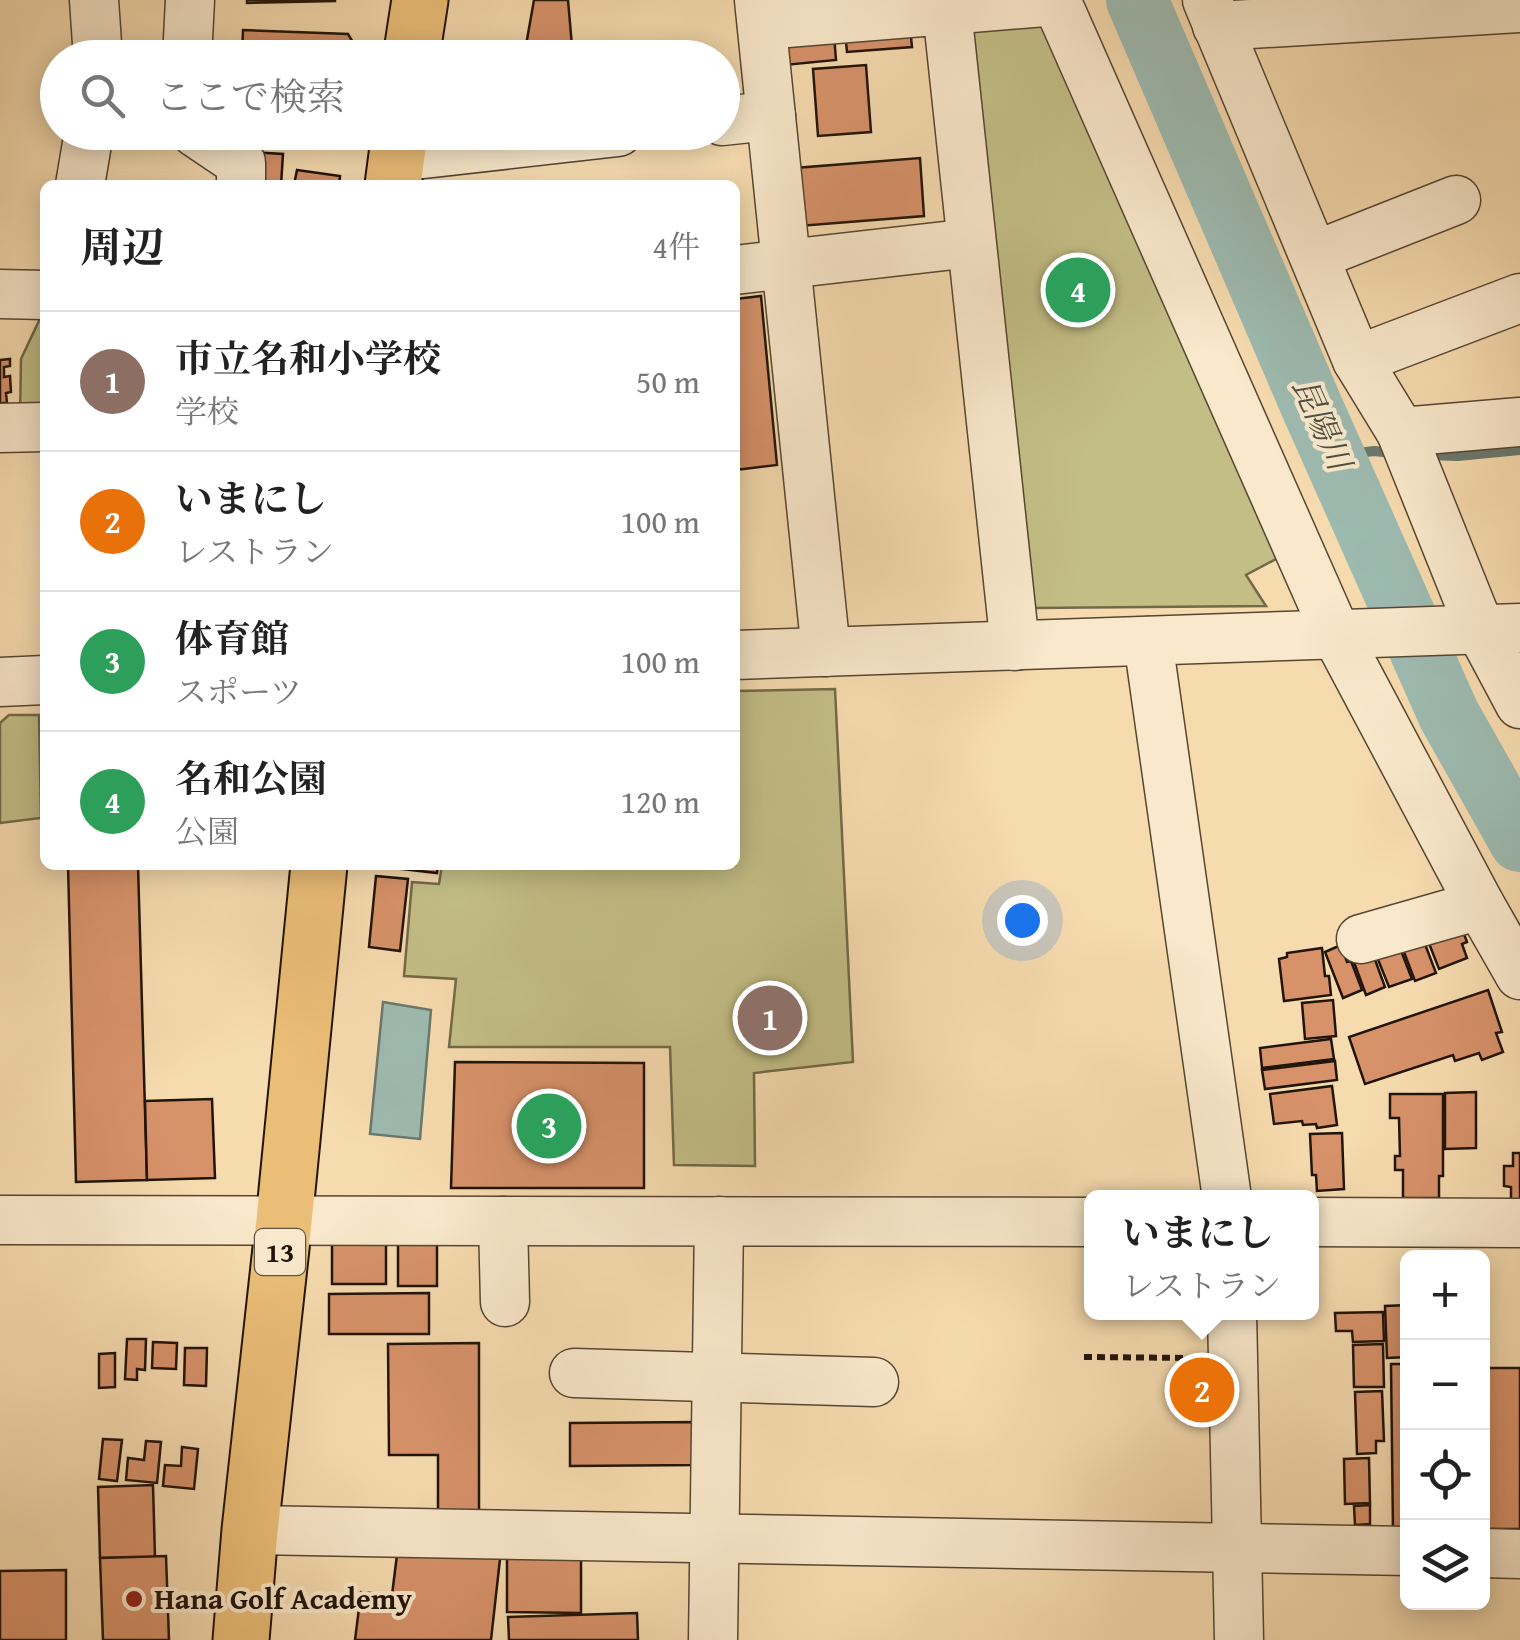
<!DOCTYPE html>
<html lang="ja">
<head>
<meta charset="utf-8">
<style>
  body { margin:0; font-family:"Gentium Book Plus","Noto Serif JP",serif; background:#f6f6f6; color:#222 }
  .controls { position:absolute; right:30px; bottom:30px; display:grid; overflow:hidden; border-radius:15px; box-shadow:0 5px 25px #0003 }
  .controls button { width:90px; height:90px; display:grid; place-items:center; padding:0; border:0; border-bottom:2px solid #e0e0e0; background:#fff; color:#222; font:50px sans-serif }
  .you { position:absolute; left:1022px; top:920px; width:35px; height:35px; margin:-25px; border:8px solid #fff; border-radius:50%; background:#1a73e8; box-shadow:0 0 0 15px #1a73e833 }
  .badge { display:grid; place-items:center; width:65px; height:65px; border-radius:50%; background:#0f766e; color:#fff; font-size:32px; font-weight:700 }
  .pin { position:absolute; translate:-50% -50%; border:5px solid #fff; box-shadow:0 2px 10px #0006 }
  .popup { position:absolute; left:1084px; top:1190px; width:235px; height:130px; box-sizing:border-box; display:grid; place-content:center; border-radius:15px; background:#fff; filter:drop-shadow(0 2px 8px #0005); font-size:32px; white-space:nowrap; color:#767676 }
  .popup b { font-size:38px; color:#222 }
  .popup::after { content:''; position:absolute; left:50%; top:100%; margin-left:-20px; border:20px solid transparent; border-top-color:#fff }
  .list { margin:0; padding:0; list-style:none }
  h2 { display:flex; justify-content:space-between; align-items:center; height:130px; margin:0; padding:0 40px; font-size:42px }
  h2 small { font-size:32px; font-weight:400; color:#767676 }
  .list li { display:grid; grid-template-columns:65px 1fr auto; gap:30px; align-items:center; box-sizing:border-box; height:140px; padding:0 40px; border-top:2px solid #e0e0e0 }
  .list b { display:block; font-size:38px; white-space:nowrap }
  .list p { margin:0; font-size:32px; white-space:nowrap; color:#767676 }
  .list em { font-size:32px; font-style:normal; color:#767676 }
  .icon { flex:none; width:55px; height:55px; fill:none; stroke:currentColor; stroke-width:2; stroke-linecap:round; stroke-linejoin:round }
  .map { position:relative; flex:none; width:1520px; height:1640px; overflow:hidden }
  .search { position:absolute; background:#fff; box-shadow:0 5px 25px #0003; left:40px; top:40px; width:700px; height:110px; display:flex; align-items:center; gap:25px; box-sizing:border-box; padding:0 35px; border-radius:55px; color:#767676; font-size:38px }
  .panel { position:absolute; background:#fff; box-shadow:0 5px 25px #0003; left:40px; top:180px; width:700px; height:690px; border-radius:15px }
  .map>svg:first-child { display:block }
</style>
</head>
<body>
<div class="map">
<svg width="1520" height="1640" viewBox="0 0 1520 1640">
  <rect width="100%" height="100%" fill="#f6dbaf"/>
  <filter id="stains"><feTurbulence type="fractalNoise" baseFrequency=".002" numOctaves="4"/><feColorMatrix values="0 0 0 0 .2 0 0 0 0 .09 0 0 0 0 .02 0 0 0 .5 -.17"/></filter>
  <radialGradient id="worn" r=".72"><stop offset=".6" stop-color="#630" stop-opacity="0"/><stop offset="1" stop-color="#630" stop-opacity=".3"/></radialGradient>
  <g fill="#c3be86" stroke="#726948" stroke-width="2.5">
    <path d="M1042,16L1278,558L1246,575L1266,606L1031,608L963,22Z"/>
    <path d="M45,308V418H20L21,359Z"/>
    <path d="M835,689L853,1062L754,1073L755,1166L674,1165L670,1047H449L456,979L404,976L412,882L439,884L442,865H735V691Z"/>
    <path d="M9,715H39L41,818L0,823V723Z"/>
  </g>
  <path fill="#9dbab0" stroke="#6b786d" stroke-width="2.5" d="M383,1002L431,1010L420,1139L370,1134Z"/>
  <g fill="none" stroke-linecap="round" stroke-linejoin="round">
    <g stroke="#6b786d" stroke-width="10">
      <path d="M1426,455L1458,456L1520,450"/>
      <path d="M1334,456L1374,451L1394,453"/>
    </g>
    <path stroke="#9dbab0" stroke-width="62" d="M1137,0L1312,407L1449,715L1520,841"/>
  </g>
  <g fill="#d7926a" stroke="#211409" stroke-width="2.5">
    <path d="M247,0H335V1L247,3Z"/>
    <path d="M534,0H568L573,58L525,51Z"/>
    <path d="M910,27L912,47L847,52L845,32Z"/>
    <path d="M243,30L348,34L354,44L345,51L333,50L332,58H242Z"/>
    <path d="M834,35L836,60L785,65L782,39Z"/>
    <path d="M866,65L871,132L818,136L813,69Z"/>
    <path d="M219,132H341V139L224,135Z"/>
    <path d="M252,152L283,154L281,185H249Z"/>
    <path d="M920,158L924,216L799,226L795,168Z"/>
    <path d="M297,170L340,176L339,185H294Z"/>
    <path d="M761,296L777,465L735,470V299Z"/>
    <path d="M10,359V366L4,367V377L10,376L11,392L6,393L7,403H0V360Z"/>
    <path d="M68,865H138L147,1180L76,1182Z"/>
    <path d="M394,865H438L437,873L393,868Z"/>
    <path d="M376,876L408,879L400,951L369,947Z"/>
    <path d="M1458,918L1467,942L1462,944L1467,958L1439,969L1423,928Z"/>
    <path d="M1420,931L1436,973L1415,981L1399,939Z"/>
    <path d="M1396,938L1412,979L1389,987L1373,947Z"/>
    <path d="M1341,945L1347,962L1351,961L1362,990L1343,998L1325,952Z"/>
    <path d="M1370,946L1385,987L1366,995L1351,954Z"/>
    <path d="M1322,948L1325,976H1329L1331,995L1284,1001L1279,959L1287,957V953Z"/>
    <path d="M1488,990L1502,1032L1496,1033L1503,1052L1482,1060L1479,1053L1455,1061L1453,1055L1365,1084L1349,1037Z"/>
    <path d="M1333,1000L1336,1036L1305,1039L1302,1003Z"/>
    <path d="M1331,1039L1334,1059L1262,1068L1260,1048Z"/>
    <path d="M1335,1061L1337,1080L1265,1089L1262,1070Z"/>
    <path d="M455,1062L644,1063V1188H451Z"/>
    <path d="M1332,1086L1337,1125L1317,1128L1316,1124L1303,1125L1302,1121L1274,1124L1270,1094Z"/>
    <path d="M1476,1092V1148L1445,1149V1093Z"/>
    <path d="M1390,1094H1443V1176H1439V1198H1403V1170H1395V1156H1400L1399,1118H1390Z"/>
    <path d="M212,1099L215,1178L147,1180L145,1101Z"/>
    <path d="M1342,1133L1344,1189L1317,1191L1316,1175H1312L1310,1134Z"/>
    <path d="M1513,1153H1520V1200H1511V1187L1504,1186V1166H1513Z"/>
    <rect x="332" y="1242" width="54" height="42"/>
    <rect x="398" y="1244" width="39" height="42"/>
    <path d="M429,1293V1334H329V1294Z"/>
    <path d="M1408,1305V1357L1387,1358L1385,1306Z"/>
    <path d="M1383,1312L1384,1341L1353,1342L1352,1331H1336L1335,1313Z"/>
    <path d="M127,1339H146L145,1370L137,1369V1380L125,1379Z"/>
    <path d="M153,1342L177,1343L176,1369L152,1368Z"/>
    <path d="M479,1343V1511H438V1455H389L388,1344Z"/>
    <path d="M1383,1344L1384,1387H1354L1353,1345Z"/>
    <path d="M185,1348H207L206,1386L184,1385Z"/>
    <path d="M115,1353V1387L99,1388V1354Z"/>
    <path d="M1391,1364H1408V1530H1393Z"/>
    <rect x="1482" y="1368" width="38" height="161"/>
    <path d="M1215,1375L1216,1405H1188L1187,1376Z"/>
    <path d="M1382,1391L1384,1441H1376V1453L1357,1454L1355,1392Z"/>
    <path d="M699,1422V1465L570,1466V1423Z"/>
    <path d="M103,1439L122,1440L117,1481L99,1479Z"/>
    <path d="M146,1441L161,1442L157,1483L126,1480L128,1458L144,1460Z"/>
    <path d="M182,1447L198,1449L194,1489L163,1486L165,1465L181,1466Z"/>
    <path d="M1369,1458L1370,1503L1345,1504L1344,1459Z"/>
    <path d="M153,1485L155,1557L100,1558L98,1487Z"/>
    <path d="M1370,1505V1524L1355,1525L1354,1506Z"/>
    <path d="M398,1547L500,1559L491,1640H355L361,1592L392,1595Z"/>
    <path d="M507,1549L581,1550V1613L507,1612Z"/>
    <path d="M166,1556L169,1640H103L100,1558Z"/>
    <path d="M66,1570V1640H0V1571Z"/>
    <path d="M637,1613L638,1640H509L508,1617Z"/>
  </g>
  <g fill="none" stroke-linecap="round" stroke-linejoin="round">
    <defs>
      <g id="minor">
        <path d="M94,0L98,58"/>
        <path d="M759,0L826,652"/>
        <path d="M1056,0L1336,634L1480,905L1520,975"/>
        <path d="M1207,0L1357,360L1401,432L1480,629L1520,704"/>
        <path d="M947,10L1057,1"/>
        <path d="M762,25L947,10L1015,646"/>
        <path d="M1217,26L1520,8"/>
        <path d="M187,58L190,0"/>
        <path d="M722,121L771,116"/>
        <path d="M195,132L241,163V185"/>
        <path d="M397,157L618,132"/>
        <path d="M80,185L89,132"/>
        <path d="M1314,256L1456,200"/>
        <path d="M735,270L971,243"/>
        <path d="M0,294L45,295"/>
        <path d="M1357,360L1520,298"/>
        <path d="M0,428L45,427"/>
        <path d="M1401,432L1520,422"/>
        <path d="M1148,641L1227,1198"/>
        <path d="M735,655L1520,628"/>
        <path d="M0,682L45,680"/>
        <path d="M1361,939L1480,905"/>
        <path d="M0,1220L1092,1222"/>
        <path d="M503,1221L505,1302"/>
        <path d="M1312,1222L1520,1223"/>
        <path d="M1232,1312L1239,1640"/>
        <path d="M574,1373L874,1382"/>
        <path d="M250,1530L1408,1551"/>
        <path d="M1482,1553L1520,1554"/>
        <path d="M713,1640L719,1221"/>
      </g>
      <g id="major">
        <path d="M411,58L420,0"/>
        <path d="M393,185L400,132"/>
        <path d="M241,1640L250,1530L284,1221L319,865"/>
      </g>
    </defs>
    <use href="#minor" stroke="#564632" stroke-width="51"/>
    <use href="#major" stroke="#211409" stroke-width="59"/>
    <path stroke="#211409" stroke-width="6" stroke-dasharray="8 5" stroke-linecap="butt" d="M1084,1357L1193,1358"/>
    <use href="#minor" stroke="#f9e8cb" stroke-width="48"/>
    <use href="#major" stroke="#ebbe78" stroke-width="55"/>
  </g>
  <circle fill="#8f2418" stroke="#f9e8cb" stroke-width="4" cx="134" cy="1599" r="10"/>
  <g text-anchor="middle" stroke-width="8" stroke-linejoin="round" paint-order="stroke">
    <rect fill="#f9e8cb" stroke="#625443" stroke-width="2.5" x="255" y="1229" width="50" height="46" rx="8"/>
    <g font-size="28" font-weight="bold" fill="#211409">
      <text x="280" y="1262">13</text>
    </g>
    <g font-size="30" font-weight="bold" fill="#211409" stroke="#f9e8cb" text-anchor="start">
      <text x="154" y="1609">Hana Golf Academy</text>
    </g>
    <g font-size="32" font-style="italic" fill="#4c4e43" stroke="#f9e8cb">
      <text transform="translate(1322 424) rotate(66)" y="11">昆陽川</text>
    </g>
  </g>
  <rect width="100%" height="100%" filter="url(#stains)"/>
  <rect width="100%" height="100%" fill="url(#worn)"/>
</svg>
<div class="controls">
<button>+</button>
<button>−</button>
<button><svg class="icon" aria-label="locate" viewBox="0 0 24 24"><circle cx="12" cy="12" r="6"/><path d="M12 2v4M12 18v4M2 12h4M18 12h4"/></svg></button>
<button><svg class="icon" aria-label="layers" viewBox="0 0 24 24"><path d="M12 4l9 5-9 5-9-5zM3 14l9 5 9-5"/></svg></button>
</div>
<div class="you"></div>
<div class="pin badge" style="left:770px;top:1018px;background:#8d6e63">1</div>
<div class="pin badge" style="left:1202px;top:1390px;background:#e8710a">2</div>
<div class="popup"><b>いまにし</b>レストラン</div>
<div class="pin badge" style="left:549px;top:1126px;background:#2e9e5b">3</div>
<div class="pin badge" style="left:1078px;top:290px;background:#2e9e5b">4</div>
<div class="search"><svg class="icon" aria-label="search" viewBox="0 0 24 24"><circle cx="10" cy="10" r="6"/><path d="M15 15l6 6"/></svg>ここで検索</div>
<section class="panel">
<h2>周辺<small>4件</small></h2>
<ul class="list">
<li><span class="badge" style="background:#8d6e63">1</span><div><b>市立名和小学校</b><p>学校</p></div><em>50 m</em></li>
<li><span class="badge" style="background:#e8710a">2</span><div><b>いまにし</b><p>レストラン</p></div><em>100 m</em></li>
<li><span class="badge" style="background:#2e9e5b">3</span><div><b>体育館</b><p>スポーツ</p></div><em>100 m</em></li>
<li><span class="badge" style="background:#2e9e5b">4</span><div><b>名和公園</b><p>公園</p></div><em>120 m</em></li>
</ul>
</section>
</div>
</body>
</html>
